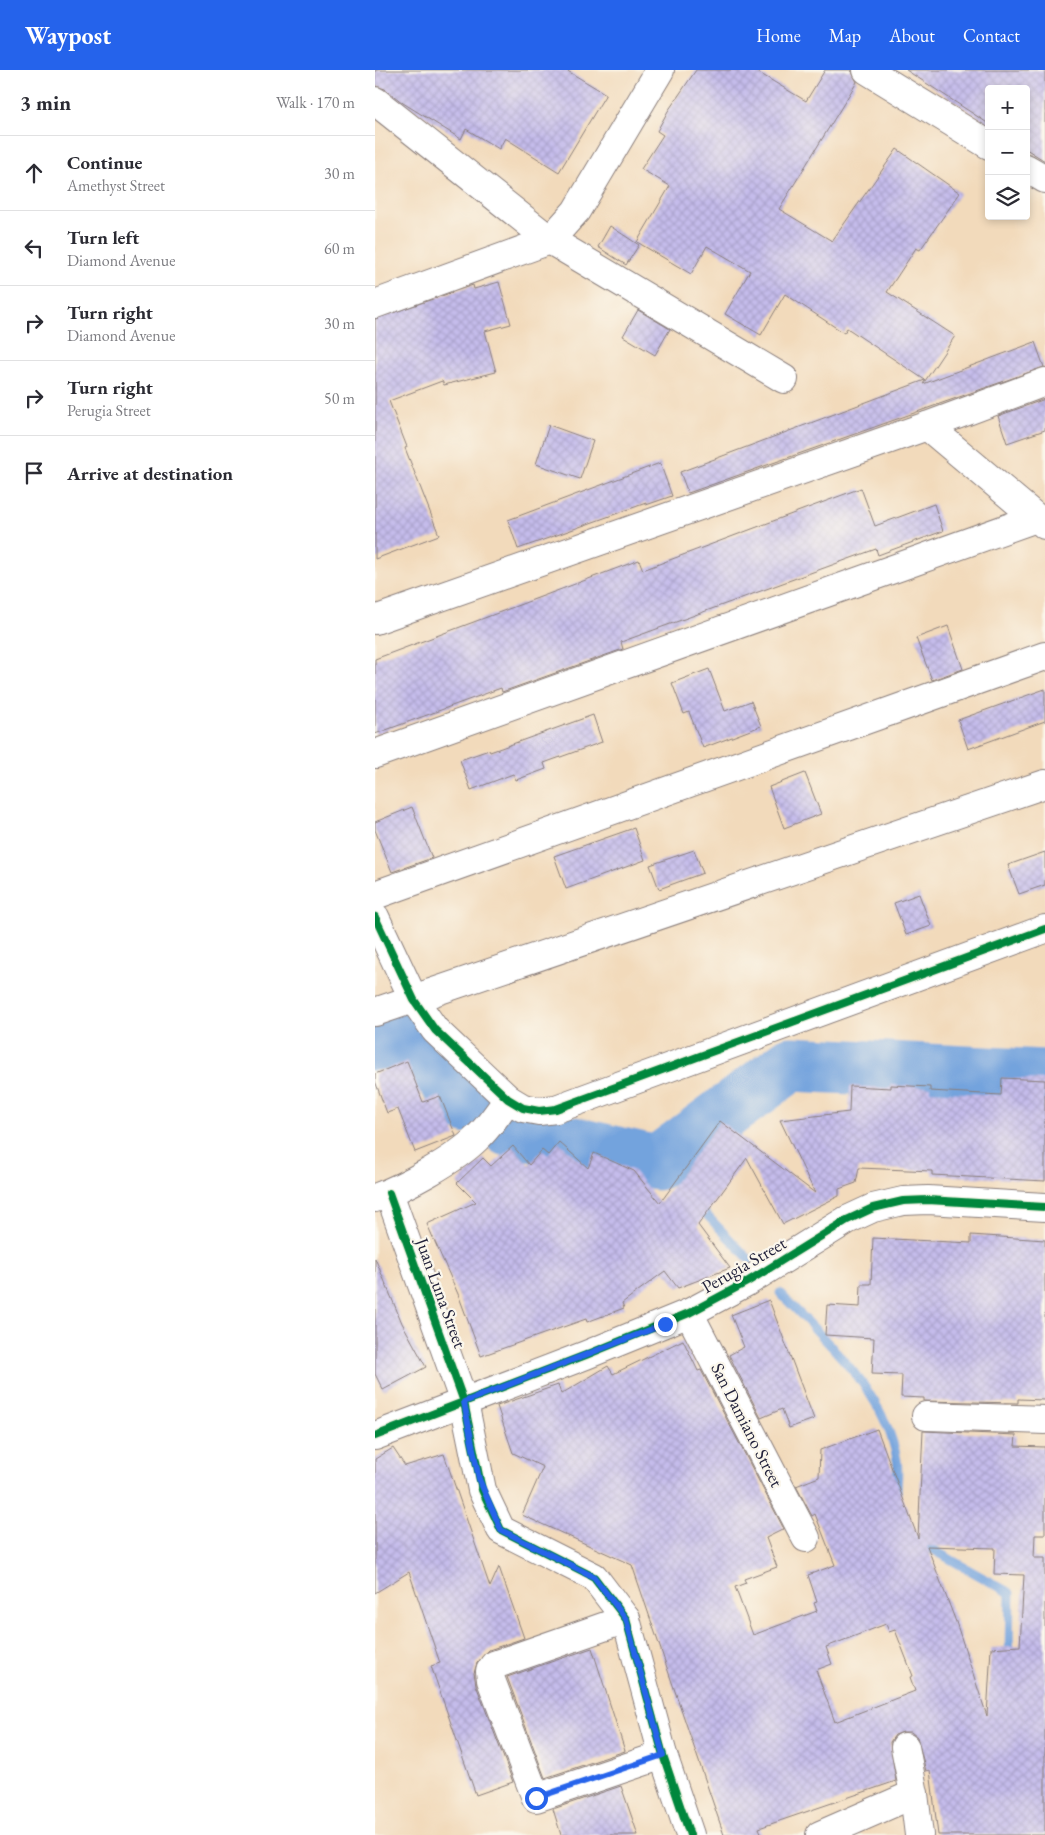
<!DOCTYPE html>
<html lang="en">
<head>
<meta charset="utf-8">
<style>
  body { margin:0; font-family:"EB Garamond",serif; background:#f7f7f7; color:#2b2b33 }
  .controls { position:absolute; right:15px; top:15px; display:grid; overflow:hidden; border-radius:5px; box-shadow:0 2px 8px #0003 }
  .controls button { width:45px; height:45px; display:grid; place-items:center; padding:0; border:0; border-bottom:1px solid #e1e1e2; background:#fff; color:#2b2b33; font:25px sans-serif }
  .stop { position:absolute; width:15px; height:15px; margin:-11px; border:4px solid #2563eb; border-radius:50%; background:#fff }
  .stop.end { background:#2563eb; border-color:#fff; box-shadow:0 1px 5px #0008 }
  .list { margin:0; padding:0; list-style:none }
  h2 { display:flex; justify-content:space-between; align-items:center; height:65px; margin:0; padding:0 20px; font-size:21px }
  h2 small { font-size:16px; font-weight:400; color:#7c7c81 }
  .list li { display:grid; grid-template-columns:32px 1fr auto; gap:15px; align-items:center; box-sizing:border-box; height:75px; padding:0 20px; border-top:1px solid #e1e1e2 }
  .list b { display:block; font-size:19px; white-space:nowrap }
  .list p { margin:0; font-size:16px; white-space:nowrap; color:#7c7c81 }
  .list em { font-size:16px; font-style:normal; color:#7c7c81 }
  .icon { flex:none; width:28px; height:28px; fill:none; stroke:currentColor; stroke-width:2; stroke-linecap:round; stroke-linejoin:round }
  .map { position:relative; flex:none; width:670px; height:1765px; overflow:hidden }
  header { display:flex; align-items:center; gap:30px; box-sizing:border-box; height:70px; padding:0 25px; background:#2563eb; color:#fff }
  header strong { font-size:24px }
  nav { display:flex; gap:28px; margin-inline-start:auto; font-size:18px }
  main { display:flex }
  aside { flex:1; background:#fff }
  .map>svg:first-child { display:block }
</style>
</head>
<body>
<header>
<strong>Waypost</strong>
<nav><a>Home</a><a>Map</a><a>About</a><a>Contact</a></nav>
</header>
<main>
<aside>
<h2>3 min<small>Walk · 170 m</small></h2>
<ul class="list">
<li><svg class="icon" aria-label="ahead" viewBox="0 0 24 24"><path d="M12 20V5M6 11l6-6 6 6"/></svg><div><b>Continue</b><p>Amethyst Street</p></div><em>30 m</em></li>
<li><svg class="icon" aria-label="left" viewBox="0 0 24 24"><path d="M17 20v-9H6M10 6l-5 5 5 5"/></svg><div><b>Turn left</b><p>Diamond Avenue</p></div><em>60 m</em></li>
<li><svg class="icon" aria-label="right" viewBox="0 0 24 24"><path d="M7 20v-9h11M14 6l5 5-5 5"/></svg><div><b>Turn right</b><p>Diamond Avenue</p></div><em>30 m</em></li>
<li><svg class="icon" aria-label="right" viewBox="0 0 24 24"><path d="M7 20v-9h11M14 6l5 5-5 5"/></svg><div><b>Turn right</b><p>Perugia Street</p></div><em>50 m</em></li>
<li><svg class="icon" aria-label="arrive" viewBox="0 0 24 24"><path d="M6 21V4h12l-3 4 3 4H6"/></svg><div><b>Arrive at destination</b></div></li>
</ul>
</aside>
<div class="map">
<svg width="670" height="1765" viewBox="0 0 670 1765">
  <defs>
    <pattern id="building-cross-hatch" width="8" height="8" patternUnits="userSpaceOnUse" patternTransform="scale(1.25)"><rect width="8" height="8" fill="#c5bceb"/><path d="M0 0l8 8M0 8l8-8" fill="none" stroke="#a9a1ca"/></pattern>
  </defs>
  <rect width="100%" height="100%" fill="#fbf7ec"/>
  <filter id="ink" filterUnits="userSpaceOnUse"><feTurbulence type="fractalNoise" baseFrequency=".02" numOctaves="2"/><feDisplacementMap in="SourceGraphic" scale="10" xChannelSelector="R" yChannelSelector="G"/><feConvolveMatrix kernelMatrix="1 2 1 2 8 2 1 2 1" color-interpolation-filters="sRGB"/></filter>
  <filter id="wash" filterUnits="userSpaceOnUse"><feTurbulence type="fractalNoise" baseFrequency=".0096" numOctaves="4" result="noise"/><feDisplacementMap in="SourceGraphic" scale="20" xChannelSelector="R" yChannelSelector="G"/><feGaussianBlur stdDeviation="1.12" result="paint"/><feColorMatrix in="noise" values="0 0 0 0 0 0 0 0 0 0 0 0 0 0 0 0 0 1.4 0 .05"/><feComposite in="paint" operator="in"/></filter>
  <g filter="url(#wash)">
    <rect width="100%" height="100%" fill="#f2dabb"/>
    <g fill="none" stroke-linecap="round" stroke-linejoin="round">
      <g stroke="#73a3dd" stroke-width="9">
        <path d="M282,1093L307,1119"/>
        <path d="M323,1136L375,1190"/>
        <path d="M405,1223C450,1271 511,1322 522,1390C524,1401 522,1413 522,1424"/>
        <path d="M543,1471L635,1523L634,1587"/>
      </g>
      <g stroke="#73a3dd" stroke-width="55">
        <path d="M0,973L33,966L94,1037"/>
        <path d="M133,1059L282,1093L416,994L670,1007"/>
      </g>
    </g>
    <g id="blocks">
      <g fill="url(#building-cross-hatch)" fill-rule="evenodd">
        <path d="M0,0H191L231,24L184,102L130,68L124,79L91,59L86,69L28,33L10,19L0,16Z"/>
        <path d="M321,0H379L431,31L450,0H476L482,12L404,139L457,171L522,79L585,123L545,180L541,178L512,222L580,266L548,314L660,272L669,297L313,423L305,402L550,310L472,258L469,263L410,224L386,265L350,244L375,201L332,176L316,204L262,172L295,116L266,99L288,65L282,61L293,41Z"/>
        <path d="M531,0H670V91L651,79V19H614V54Z"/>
        <path d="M235,156L264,175L251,195L223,177Z"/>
        <path d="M124,212L136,254L110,261L121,302L69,315L67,311L14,331L32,377L30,378L64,465L0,489V249L98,215L99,219Z"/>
        <path d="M263,240L295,259L280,285L248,266Z"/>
        <path d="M670,329V360L632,373L623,346Z"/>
        <path d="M174,355L218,371L205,409L161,394Z"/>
        <path d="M285,393L297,426L271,435V433L143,479L133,450Z"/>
        <path d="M486,418L500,456L559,434L568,461L503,485L501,479L246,572L248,579L127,622L126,618L0,664V589L264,490L268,500Z"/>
        <path d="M573,556L588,599L557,610L541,568Z"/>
        <path d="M334,599L350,641L376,631L386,656L328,678L314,642L309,644L297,613Z"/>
        <path d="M670,619V651L593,679L583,650Z"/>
        <path d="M218,645L227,672L169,693L171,699L141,710L138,704L96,720L85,690L114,680L115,682Z"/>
        <path d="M430,703L446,744L409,758L394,717Z"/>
        <path d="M37,737L57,788L17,802L0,760V752Z"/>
        <path d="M259,758L270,790L191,819L179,786Z"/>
        <path d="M319,780L328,803L284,819L275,795Z"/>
        <path d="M670,782V815L644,824L633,795Z"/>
        <path d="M544,824L556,856L531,865L519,833Z"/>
        <path d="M32,991L48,1032L65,1026L81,1066L40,1082L23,1039L12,1043L0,1011V1004Z"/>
        <path d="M627,1008L670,1010V1111L557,1105V1101L484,1098L481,1113L464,1119V1126L408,1154L372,1088L323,1155L355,1198L303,1218L290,1201L247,1233L249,1238L212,1252L211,1249L106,1286L83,1224L52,1154L101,1132L82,1113L108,1088L116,1096L138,1076L154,1095L167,1080L173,1085L184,1072L213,1098L219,1083L259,1101L285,1133L345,1051L440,1123L405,1050L474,1042L475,1016L516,1018V1015L555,1017V1021L626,1025Z"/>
        <path d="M596,1165L670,1170V1330L643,1329V1333L549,1331V1328L526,1327L527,1305L497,1304L499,1268L450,1265L452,1235L485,1237L486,1214H496L498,1168L596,1173Z"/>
        <path d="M0,1188L27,1253L51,1297L8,1320L0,1304Z"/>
        <path d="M394,1230L439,1349L414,1358L407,1339L386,1348L354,1285L369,1277L356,1245Z"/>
        <path d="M308,1270L323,1301L326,1300L409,1459L391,1468L402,1497L369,1509L371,1513L360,1517L378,1565L442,1541L439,1533L442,1532L433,1505L460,1495L440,1444L437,1446L421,1416L444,1407L445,1380L502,1359L543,1468L548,1361L641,1365L640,1376L670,1377V1465H660L659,1488H670V1765H563L555,1700L551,1701L542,1667L536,1662H528L520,1665L515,1672L521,1711L384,1758L387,1765H349L257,1495L147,1445L168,1397L138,1383L122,1336L183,1315L186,1324L233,1296L238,1304ZM552,1476L620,1478L619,1504L649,1505L645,1576L616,1578L612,1646L581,1552ZM511,1554L514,1562L520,1560L538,1606L535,1607L540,1621L460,1652L441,1600L457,1594L451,1577Z"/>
        <path d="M18,1378L30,1396L69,1384L115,1517L124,1497L149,1568L114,1580L102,1593L99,1603L101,1615L138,1712L101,1725L56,1596L65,1593L34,1502L0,1523V1389Z"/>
        <path d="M217,1578L250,1681L170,1708L132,1607Z"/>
        <path d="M246,1716L263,1765H186L178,1739Z"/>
      </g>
    </g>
  </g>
  <g filter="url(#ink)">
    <use href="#blocks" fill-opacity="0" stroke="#8a7e7b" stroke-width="1"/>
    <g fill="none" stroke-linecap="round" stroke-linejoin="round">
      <defs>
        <g id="street">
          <path d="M492,0L614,75"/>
          <path d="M0,31L175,170L409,309"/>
          <path d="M651,98L670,109"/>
          <path d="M0,234L175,170L201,141L285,0"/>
          <path d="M552,356L670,455"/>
          <path d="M0,550L552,356L670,312"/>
          <path d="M0,684L661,448"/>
          <path d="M0,825L670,586"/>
          <path d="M0,847L39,930L60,960L133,1029L148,1038L164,1041L181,1039L670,859"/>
          <path d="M0,942L670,714"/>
          <path d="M14,1123L89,1332L107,1420L126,1460L219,1507L251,1549L288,1685L315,1765"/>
          <path d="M0,1128C30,1117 80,1090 102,1068C114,1057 124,1042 133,1029"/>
          <path d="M314,1243L431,1468"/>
          <path d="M551,1346L670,1350"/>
          <path d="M251,1549L119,1595L115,1601L116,1610L161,1728L288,1685"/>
          <path d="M530,1677L539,1724L544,1765"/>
          <path d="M445,1765L539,1724"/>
        </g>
        <path id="secondary" d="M0,1366L211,1285L314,1243L372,1212L472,1150L498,1138L528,1131L553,1130L670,1137"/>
      </defs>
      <use href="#street" stroke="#8a7e7b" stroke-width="30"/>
      <use href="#secondary" stroke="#8a7e7b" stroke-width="30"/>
      <use href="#street" stroke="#fff" stroke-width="28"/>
      <use href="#secondary" stroke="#fff" stroke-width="28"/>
      <defs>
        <g id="cycleway">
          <path d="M0,847L39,930L60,960L133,1029L148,1038L164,1041L181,1039L670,859"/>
          <path d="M14,1123L89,1332L107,1420L126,1460L219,1507L251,1549L288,1685L315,1765"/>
          <path d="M0,1366L211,1285L314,1243L372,1212L472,1150L498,1138L528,1131L553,1130L670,1137"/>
        </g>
      </defs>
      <use href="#cycleway" stroke="#fbf7ec" stroke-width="11"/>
      <use href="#cycleway" stroke="#00873e" stroke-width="8"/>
    </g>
  </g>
  <g fill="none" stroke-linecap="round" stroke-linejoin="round" filter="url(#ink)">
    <path stroke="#2563eb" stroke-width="6" d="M161,1728L288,1685L251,1549L219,1507L126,1460L104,1409L89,1332L290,1254"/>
  </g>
  <g text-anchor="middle" stroke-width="4.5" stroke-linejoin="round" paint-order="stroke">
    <g font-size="18" fill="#22223b" stroke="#fbf7ec">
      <text transform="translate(369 1195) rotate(-30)" y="6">Perugia Street</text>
      <text transform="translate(66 1223) rotate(70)" y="6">Juan Luna Street</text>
      <text transform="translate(372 1355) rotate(63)" y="6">San Damiano Street</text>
    </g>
  </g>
</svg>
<div class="controls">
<button>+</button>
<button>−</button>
<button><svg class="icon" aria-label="layers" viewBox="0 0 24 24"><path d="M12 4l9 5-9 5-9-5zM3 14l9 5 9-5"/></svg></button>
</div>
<div class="stop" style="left:161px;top:1728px"></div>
<div class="stop end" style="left:290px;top:1254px"></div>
</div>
</main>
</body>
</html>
